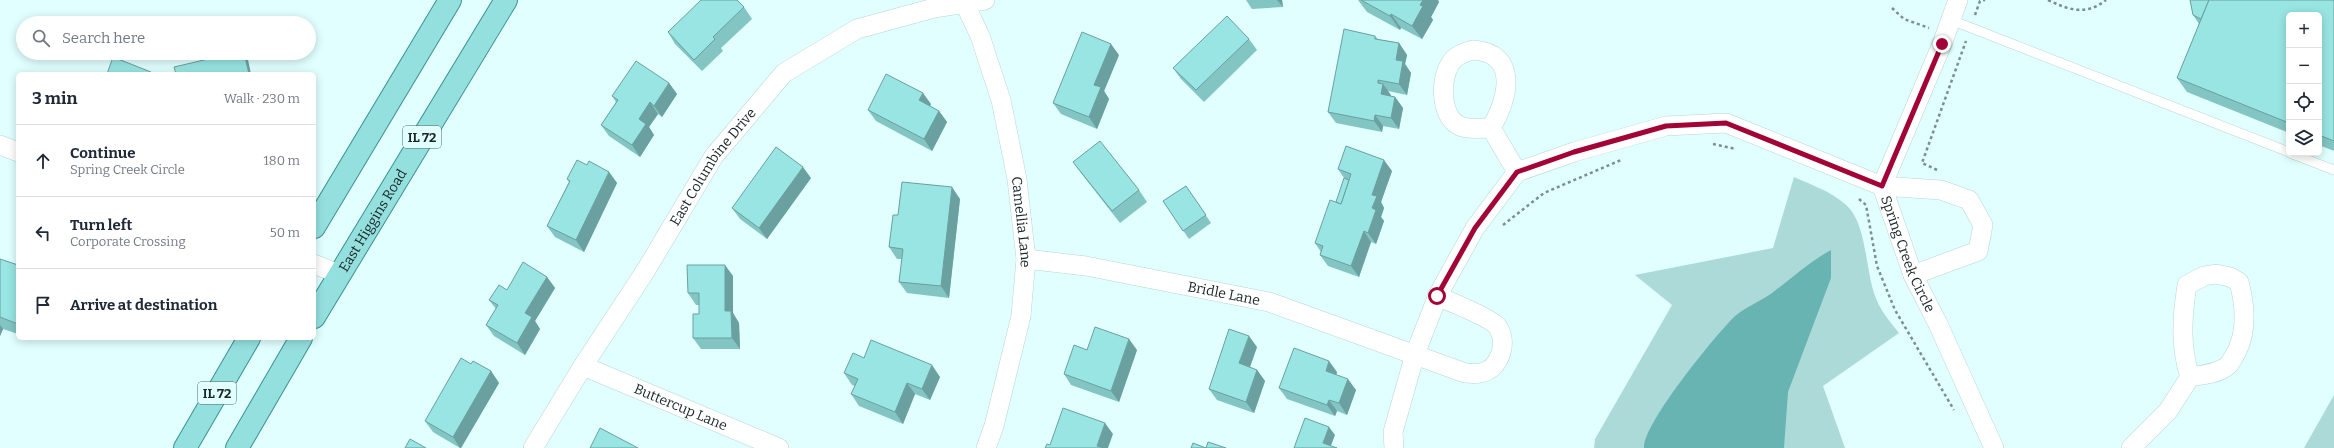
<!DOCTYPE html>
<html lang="en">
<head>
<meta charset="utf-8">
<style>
  body { margin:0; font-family:Bitter,serif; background:#f2f2f3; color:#1f2937 }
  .controls { position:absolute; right:12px; top:12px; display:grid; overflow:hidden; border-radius:6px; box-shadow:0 2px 10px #0003 }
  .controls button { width:36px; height:36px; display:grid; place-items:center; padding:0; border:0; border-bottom:1px solid #e0e1e3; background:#fff; color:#1f2937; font:20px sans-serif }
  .stop { position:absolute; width:12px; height:12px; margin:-9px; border:3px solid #a20437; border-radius:50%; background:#fff }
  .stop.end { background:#a20437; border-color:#fff; box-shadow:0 1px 4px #0008 }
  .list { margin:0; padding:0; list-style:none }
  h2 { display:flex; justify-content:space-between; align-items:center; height:52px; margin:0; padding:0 16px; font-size:17px }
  h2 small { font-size:13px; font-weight:400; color:#747a83 }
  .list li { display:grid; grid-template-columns:26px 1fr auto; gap:12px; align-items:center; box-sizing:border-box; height:72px; padding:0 16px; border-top:1px solid #e0e1e3 }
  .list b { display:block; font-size:15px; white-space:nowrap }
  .list p { margin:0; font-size:13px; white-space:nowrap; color:#747a83 }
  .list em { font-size:13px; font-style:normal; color:#747a83 }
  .icon { flex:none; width:22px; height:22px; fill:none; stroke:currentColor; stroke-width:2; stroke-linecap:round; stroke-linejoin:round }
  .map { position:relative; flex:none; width:2334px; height:448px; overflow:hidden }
  .search { position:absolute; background:#fff; box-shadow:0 2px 10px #0003; left:16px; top:16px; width:300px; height:44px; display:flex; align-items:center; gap:10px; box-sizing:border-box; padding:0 14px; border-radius:22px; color:#747a83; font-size:15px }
  .panel { position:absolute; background:#fff; box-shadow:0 2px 10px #0003; left:16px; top:72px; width:300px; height:268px; border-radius:6px }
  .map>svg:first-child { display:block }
</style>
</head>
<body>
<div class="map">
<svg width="2334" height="448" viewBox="0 0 2334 448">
  <rect width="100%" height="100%" fill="#e0fffe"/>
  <g fill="#acdad9">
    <path d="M1794,177C1812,185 1830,191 1845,204C1869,224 1864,275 1878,303C1883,314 1892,324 1899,333L1823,386L1845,448H1594L1595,439L1672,305L1635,275L1773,248Z"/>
    <path d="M2334,395V448H2304Z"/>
  </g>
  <path fill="#68b4b2" d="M1831,250V278L1788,392L1784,448H1644C1643,424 1712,340 1731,320C1742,308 1760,302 1772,293C1792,278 1809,262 1831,250Z"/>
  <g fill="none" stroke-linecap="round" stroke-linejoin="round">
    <defs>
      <g id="lane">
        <path d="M1951,20L2289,152"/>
        <path d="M2290,153L2334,170"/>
      </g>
      <g id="street">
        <path id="s1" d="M963,0L980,36L1001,100L1017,179L1026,259L1021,316L994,426L986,448"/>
        <path d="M1473,50C1520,53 1508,100 1491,128C1481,128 1469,130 1460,126C1439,117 1439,74 1454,59C1459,54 1465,52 1473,50Z"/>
        <path d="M1491,128L1517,172"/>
        <path d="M0,145L18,152"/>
        <path id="s2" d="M1026,259L1086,266L1269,302L1465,373C1470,373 1476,374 1481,373C1500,369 1509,342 1497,326C1491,318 1449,301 1437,296"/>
        <path d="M314,264L339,274"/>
        <path d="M2216,274L2230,277L2239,282C2246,308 2248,335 2233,358C2231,361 2229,366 2226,367C2216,374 2202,375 2190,377C2180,347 2182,317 2187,285L2204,276Z"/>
        <path d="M1913,275L1978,251L1983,225L1969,200L1941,190L1882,186L1942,44L1958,0"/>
        <path id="s3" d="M583,366L779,448"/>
        <path id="s4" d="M533,448L583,366L646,270L714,156L784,73L857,29L934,8L985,0"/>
        <path id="s5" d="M1394,448L1393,432L1415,354L1439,293L1475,228L1517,172L1574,152L1666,126L1726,123L1882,186L1913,275L1938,324L1994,448"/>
        <path d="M2131,448L2168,411L2190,377"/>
      </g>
      <g id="primary">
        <path d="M314,227L450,0"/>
        <path id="s6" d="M314,317L506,0"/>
        <path d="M185,448L249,338"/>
        <path d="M237,448L301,338"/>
      </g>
    </defs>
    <use href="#lane" stroke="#b8d5d4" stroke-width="10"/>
    <use href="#street" stroke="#b8d5d4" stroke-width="20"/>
    <use href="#primary" stroke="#3b9190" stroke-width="24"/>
    <g stroke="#7a8f8e" stroke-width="2.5" stroke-dasharray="3 3" stroke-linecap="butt">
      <path d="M2048,0C2069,10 2086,16 2106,0"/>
      <path d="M1892,8L1904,19L1929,28"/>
      <path d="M1975,15L1980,1L1985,0"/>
      <path d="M1713,144L1736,149"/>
      <path d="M1937,170L1922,163L1966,41"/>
      <path d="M1859,199L1866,205L1877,266L1895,310L1954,410"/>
      <path d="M1503,225L1544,193L1621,160"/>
    </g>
    <use href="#lane" stroke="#fff" stroke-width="9"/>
    <use href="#street" stroke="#fff" stroke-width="19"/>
    <use href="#primary" stroke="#94e0df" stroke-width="22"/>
  </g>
  <g fill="#83c5c3">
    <path d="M1246,0H1282L1283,7L1252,9Z"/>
    <path d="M1358,0H1438L1439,2L1431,17L1433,20L1422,39L1401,28L1400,30L1367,12Z"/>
    <path d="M2334,0V151L2319,145V15H2289V133L2187,92L2177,78L2199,24L2193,15Z"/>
    <path d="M744,7L752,19L721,48L723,51L702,71L675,44L668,32Z"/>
    <path d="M1375,36L1378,39L1399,43L1407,55L1405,64L1411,73L1407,95L1388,91L1390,96L1395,97L1403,108L1399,129L1383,126L1382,132L1336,123L1328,112Z"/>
    <path d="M1249,39L1257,50L1204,102L1181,79L1173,68Z"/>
    <path d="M1119,55L1104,91L1109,99L1097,129L1061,114L1053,103Z"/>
    <path d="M669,83L677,94L662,117L658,114L649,127L654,135L640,157L609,136L601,125L616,102L612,96Z"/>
    <path d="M931,104L930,106L939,111L947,122L932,151L876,121L868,110Z"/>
    <path d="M1073,162L1139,190L1147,202L1120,223L1081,173Z"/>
    <path d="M587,165L609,172L617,183L584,252L555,237L547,226L569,182L567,179Z"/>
    <path d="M1338,169L1392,171L1381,202L1384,208L1381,217L1384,221L1376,244L1371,242L1359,277L1328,266L1320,255L1321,252L1315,243L1336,202L1344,178Z"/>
    <path d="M811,178L767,239L740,219L732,208Z"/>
    <path d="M1186,186L1211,223L1189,239L1163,201Z"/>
    <path d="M960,199L949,298L907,293L899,282L902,259H897L889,247L898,215Z"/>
    <path d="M0,259L18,265V334L3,329L0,336Z"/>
    <path d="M733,276V313L739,323L740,349H701L693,338L699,314V305H696L688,293Z"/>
    <path d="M547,277L555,288L535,321L540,329L525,355L494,336L486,325L496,309L489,300L507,290Z"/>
    <path d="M1257,347L1250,367L1257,370L1265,381L1254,413L1217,400L1209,389Z"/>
    <path d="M1087,350H1137L1119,402L1071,385L1064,374Z"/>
    <path d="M864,358L940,377L930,400L915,394L903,424L859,406L851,394L855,386L852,385L844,373Z"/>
    <path d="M471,364L491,371L499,383L461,448H460L433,432L425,421Z"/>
    <path d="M1337,372L1336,375L1356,390L1347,415L1337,411L1335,416L1287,399L1279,388Z"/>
  </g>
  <g fill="#6aa09f">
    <path d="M1277,0H1282L1283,7Z"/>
    <path d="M1423,0H1438L1439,2L1431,17L1433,20L1422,39L1412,26L1420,5Z"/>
    <path d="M1391,14L1401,28L1400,30L1390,16Z"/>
    <path d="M1399,43L1407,55L1405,64L1411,73L1407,95L1399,84L1396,60Z"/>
    <path d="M1111,44L1119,55L1104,91L1109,99L1097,129L1089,117L1094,85Z"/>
    <path d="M244,53H245L247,55L251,74H249Z"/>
    <path d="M1378,80L1382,86L1383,84L1391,95L1389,105L1381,94L1378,83Z"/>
    <path d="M669,83L677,94L662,117L654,106Z"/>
    <path d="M923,93L931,104L927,111L919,100Z"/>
    <path d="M1395,97L1403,108L1399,129L1391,118Z"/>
    <path d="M650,102L658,114L649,127L654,135L640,157L632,145L639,119Z"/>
    <path d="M939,111L947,122L932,151L924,139Z"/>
    <path d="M1375,115L1383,126L1382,132L1374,121Z"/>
    <path d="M1384,160L1392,171L1381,202L1384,208L1381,217L1384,221L1376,244L1368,233L1372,208V195Z"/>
    <path d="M803,167L811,178L767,239L759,228Z"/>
    <path d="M609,172L617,183L584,252L576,240Z"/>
    <path d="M952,187L960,199L949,298L941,286Z"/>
    <path d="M1364,231L1371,242L1359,277L1351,266Z"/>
    <path d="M725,265L733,276V313L739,323L740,349L732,338L725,311Z"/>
    <path d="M547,277L555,288L535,321L540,329L525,355L517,343L525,313Z"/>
    <path d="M0,325L3,329L0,336Z"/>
    <path d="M1249,336L1257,347L1247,375L1239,363Z"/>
    <path d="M1129,339L1137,350L1119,402L1111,391Z"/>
    <path d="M1329,361L1337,372L1334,383L1326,371Z"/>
    <path d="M932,365L940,377L930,400L922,389Z"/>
    <path d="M1257,370L1265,381L1254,413L1246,402Z"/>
    <path d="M491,371L499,383L461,448H460L453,437Z"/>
    <path d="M1348,379L1356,390L1347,415L1339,403Z"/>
    <path d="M907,383L915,394L903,424L895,412Z"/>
    <path d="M1329,400L1337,411L1335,416L1327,405Z"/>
    <path d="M1105,423L1113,434L1108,448H1099L1097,446Z"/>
    <path d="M1329,427L1335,435L1330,448L1323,443Z"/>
  </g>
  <g fill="#98e5e3" stroke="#6aa09f">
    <path d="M701,0H737L744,7L713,37L715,39L694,60L668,32Z"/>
    <path d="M1361,0H1423L1420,5L1423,6L1412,26L1391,14L1390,16Z"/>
    <path d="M2190,0H2209L2201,19L2193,15Z"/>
    <path d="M2209,0H2334V141L2319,135V15H2289V123L2177,78Z"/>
    <path d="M1227,16L1249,39L1196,90L1173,68Z"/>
    <path d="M1344,29L1375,36V39L1399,43L1396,60L1403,61L1399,84L1378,80V83L1383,84L1381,94L1395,97L1391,118L1375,115L1374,121L1328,112Z"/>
    <path d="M1082,32L1111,44L1094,85L1101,87L1089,117L1053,103Z"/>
    <path d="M234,53H244L249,74H176L174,67Z"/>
    <path d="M113,57L151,72L150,74H107Z"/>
    <path d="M636,61L669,83L654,106L650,102L639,119L646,124L632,145L601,125L618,100L612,96Z"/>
    <path d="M886,74L923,93L919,100L939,111L924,139L868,110Z"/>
    <path d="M1100,141L1139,190L1112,211L1073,162Z"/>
    <path d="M1346,146L1384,160L1372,195L1377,196L1372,208L1376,210L1368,233L1364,231L1351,266L1320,255L1323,246L1315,243L1330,200L1341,204L1351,174L1338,169Z"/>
    <path d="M776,147L803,167L759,228L732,208Z"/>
    <path d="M577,160L587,165L589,161L609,172L576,240L547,226L570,181L567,179Z"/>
    <path d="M1344,178L1349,180L1341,204L1336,202Z"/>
    <path d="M902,182L952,187L941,286L899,282L903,249L889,247L893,215H898Z"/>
    <path d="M1186,186L1206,215L1183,231L1163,201Z"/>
    <path d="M0,259L18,265V324L0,317Z"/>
    <path d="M523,262L547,277L525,313L532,317L517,343L486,325L498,305L489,300L499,285L507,290Z"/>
    <path d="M687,265H725V311H731L732,338H693V314H699V293H688Z"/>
    <path d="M1095,327L1129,339L1111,391L1064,374L1074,345L1087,350Z"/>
    <path d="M1229,329L1249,336L1239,363L1257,370L1246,402L1209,389Z"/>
    <path d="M871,340L932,365L922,389L907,383L895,412L851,394L858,379L844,373L853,353L864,358Z"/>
    <path d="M1294,348L1329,361L1326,371L1348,379L1339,403L1329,400L1327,405L1279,388Z"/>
    <path d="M461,358L471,364L473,361L491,371L453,437L425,421Z"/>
    <path d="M1063,408L1105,423L1097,446L1104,448H1045L1047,444L1050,445Z"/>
    <path d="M1305,418L1329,427L1323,443L1337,448H1294Z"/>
    <path d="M600,428L638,448H590Z"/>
    <path d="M410,439L426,448H405Z"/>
    <path d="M1208,442L1226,448H1191L1193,443L1206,448Z"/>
  </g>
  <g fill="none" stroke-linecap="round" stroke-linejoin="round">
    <path stroke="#a20437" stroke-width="5" d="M1437,296L1475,228L1517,172L1574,152L1666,126L1726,123L1882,186L1942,44"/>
  </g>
  <g text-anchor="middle" stroke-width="4" stroke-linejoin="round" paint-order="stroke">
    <g fill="#e0fffe" stroke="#566" stroke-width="1">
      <rect x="403" y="126" width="38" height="22" rx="3"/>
      <rect x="198" y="382" width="38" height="22" rx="3"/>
    </g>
    <g font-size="13" font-weight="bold" fill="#1a2525">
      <text x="422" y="142">IL 72</text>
      <text x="217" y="398">IL 72</text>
    </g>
    <g font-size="14" fill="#1a2525" stroke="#e0fffe">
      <text dy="5" stroke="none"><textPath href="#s4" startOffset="334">East Columbine Drive</textPath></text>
      <text dy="5" stroke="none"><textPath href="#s6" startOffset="113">East Higgins Road</textPath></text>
      <text dy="5" stroke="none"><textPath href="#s1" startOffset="231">Camellia Lane</textPath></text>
      <text dy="5" stroke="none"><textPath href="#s5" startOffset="764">Spring Creek Circle</textPath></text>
      <text dy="5" stroke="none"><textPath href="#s2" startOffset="201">Bridle Lane</textPath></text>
      <text dy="5" stroke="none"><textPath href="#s3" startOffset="106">Buttercup Lane</textPath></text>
    </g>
  </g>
</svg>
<div class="controls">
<button>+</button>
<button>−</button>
<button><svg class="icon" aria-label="locate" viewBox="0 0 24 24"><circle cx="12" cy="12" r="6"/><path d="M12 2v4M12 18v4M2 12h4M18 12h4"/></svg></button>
<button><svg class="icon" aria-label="layers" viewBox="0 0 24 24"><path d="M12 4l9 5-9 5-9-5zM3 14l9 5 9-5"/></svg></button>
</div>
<div class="stop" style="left:1437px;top:296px"></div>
<div class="stop end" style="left:1942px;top:44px"></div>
<div class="search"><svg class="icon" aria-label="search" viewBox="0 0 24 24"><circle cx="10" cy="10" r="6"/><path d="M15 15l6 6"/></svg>Search here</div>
<section class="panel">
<h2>3 min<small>Walk · 230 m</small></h2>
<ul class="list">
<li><svg class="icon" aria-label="ahead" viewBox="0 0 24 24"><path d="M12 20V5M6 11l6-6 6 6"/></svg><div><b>Continue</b><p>Spring Creek Circle</p></div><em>180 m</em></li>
<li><svg class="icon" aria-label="left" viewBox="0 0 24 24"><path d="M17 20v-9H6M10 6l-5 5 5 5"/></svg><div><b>Turn left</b><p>Corporate Crossing</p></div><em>50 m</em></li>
<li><svg class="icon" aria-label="arrive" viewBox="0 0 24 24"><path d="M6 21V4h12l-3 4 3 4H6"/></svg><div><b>Arrive at destination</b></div></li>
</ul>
</section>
</div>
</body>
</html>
